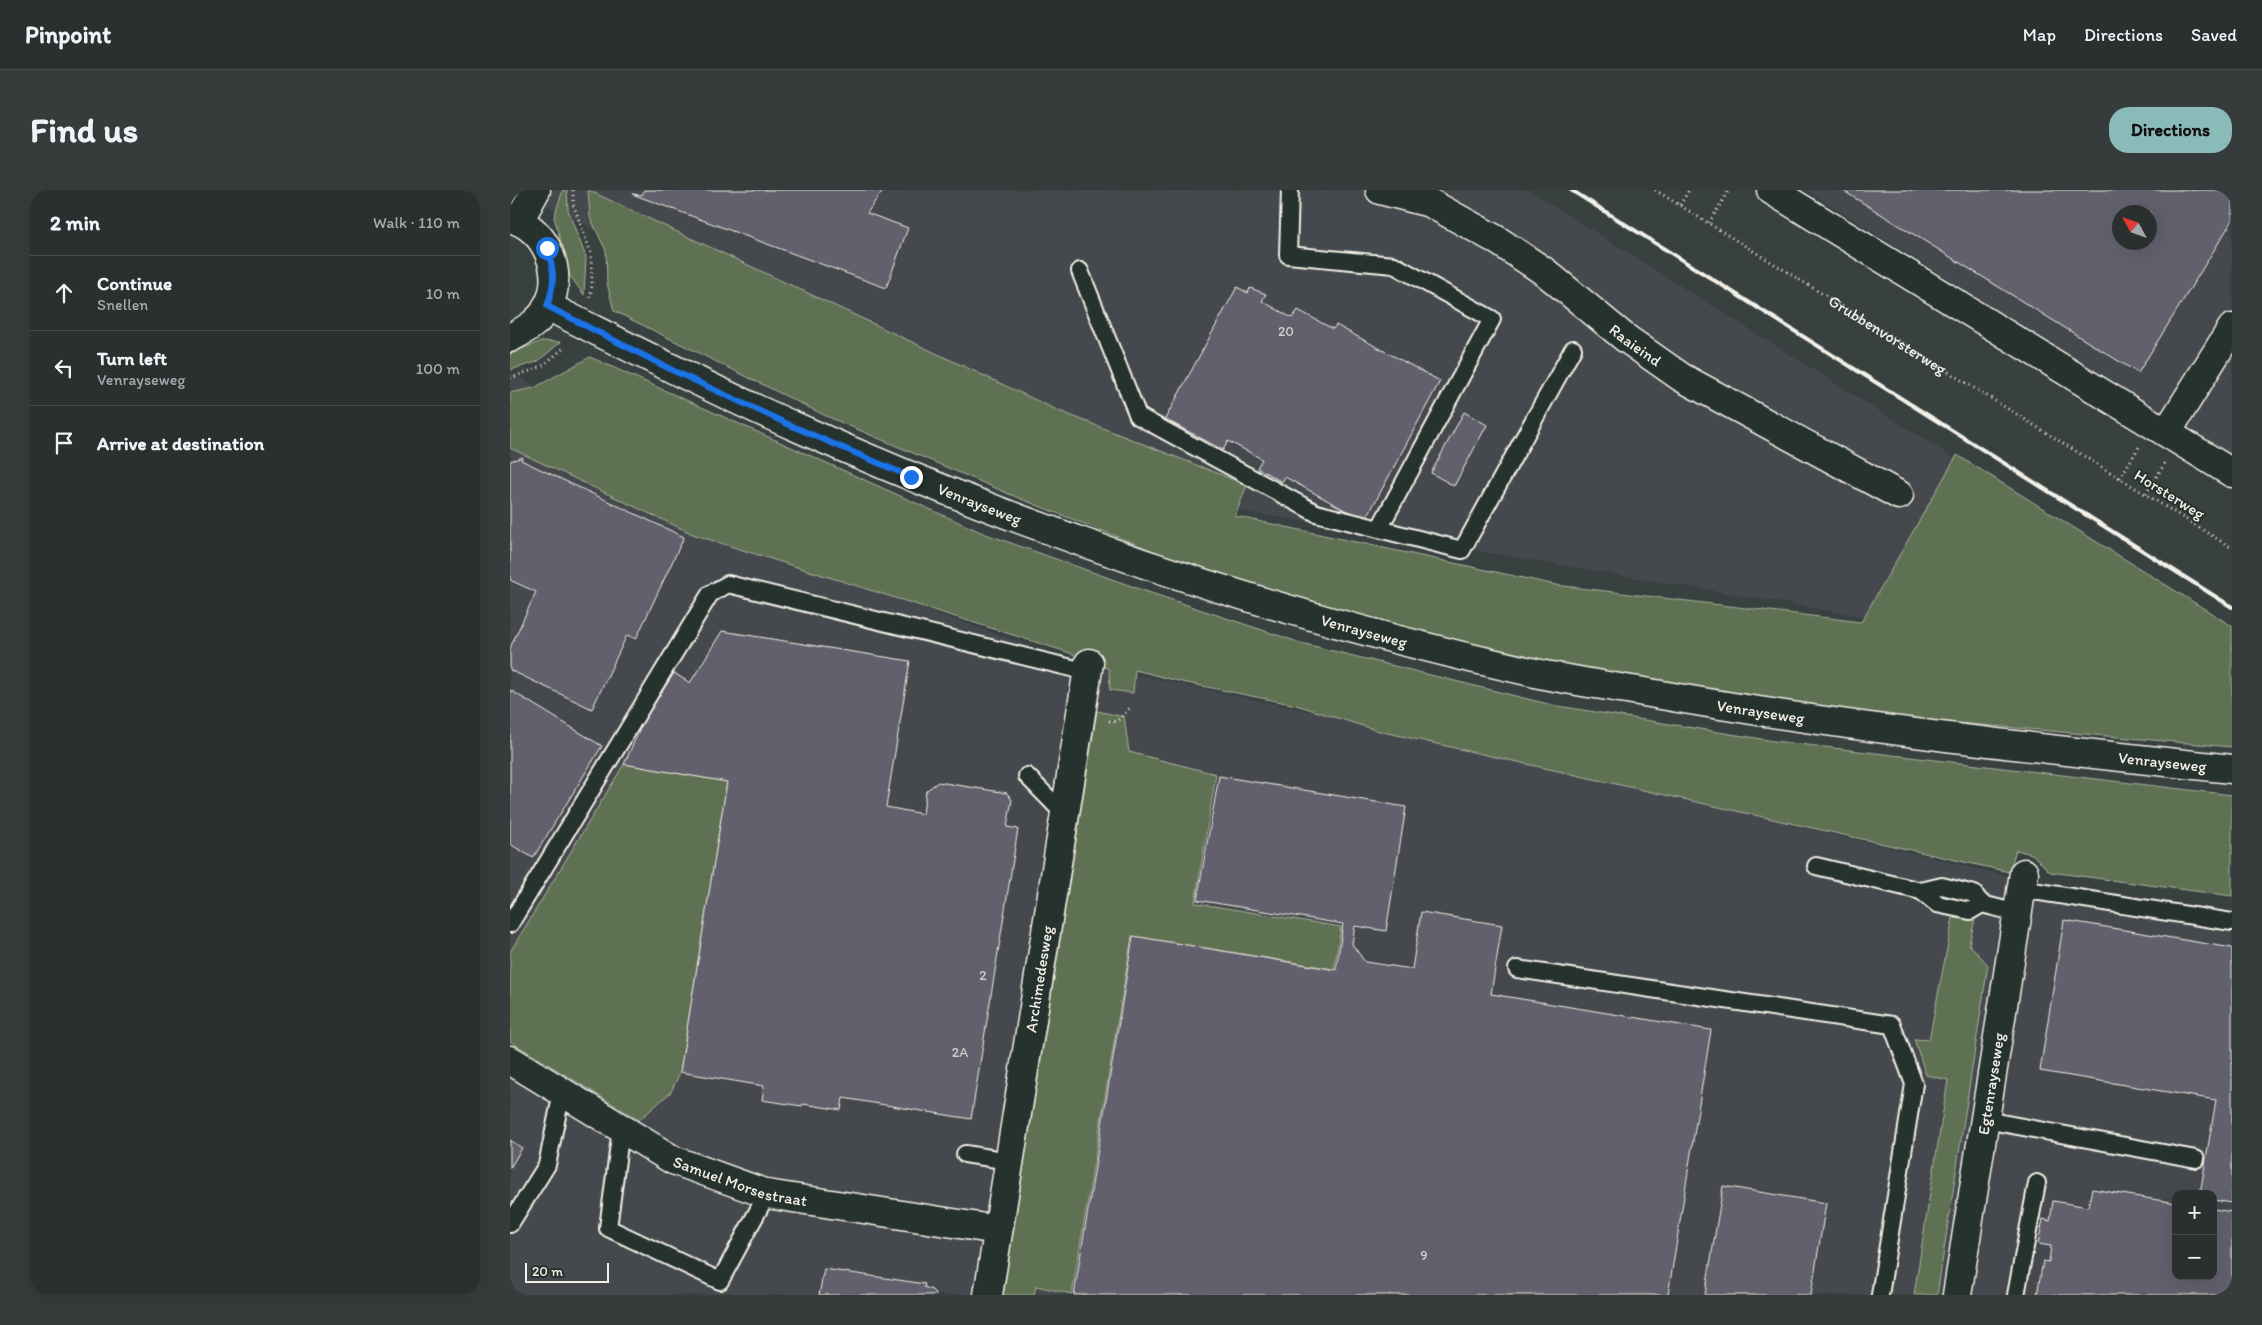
<!DOCTYPE html>
<html lang="en">
<head>
<meta charset="utf-8">
<style>
  body { margin:0; font-family:Itim,sans-serif; background:#363c3c; color:#f1f3f6 }
  .controls { position:absolute; right:15px; bottom:15px; display:grid; overflow:hidden; border-radius:10px; box-shadow:0 5px 20px #0002 }
  .controls button { width:45px; height:45px; display:grid; place-items:center; padding:0; border:0; border-bottom:1px solid #464b4c; background:#2a3030; color:#f1f3f6; font:25px sans-serif }
  .compass { position:absolute; left:1602px; top:15px; width:45px; height:45px; border-radius:50%; background:#2a3030; box-shadow:0 5px 20px #0002; rotate:310deg }
  .scale { position:absolute; left:15px; bottom:12px; width:84px; box-sizing:border-box; padding-left:5px; border:2px solid #f4f1e8; border-top:0; font-size:14px; line-height:18px; white-space:nowrap; color:#f4f1e8; -webkit-text-stroke:4px #26332d; paint-order:stroke }
  .stop { position:absolute; width:15px; height:15px; margin:-11px; border:4px solid #1a73e8; border-radius:50%; background:#fff }
  .stop.end { background:#1a73e8; border-color:#fff; box-shadow:0 1px 5px #0008 }
  .list { margin:0; padding:0; list-style:none }
  h2 { display:flex; justify-content:space-between; align-items:center; height:65px; margin:0; padding:0 20px; font-size:21px }
  h2 small { font-size:16px; font-weight:400; color:#a5a9ab }
  .list li { display:grid; grid-template-columns:32px 1fr auto; gap:15px; align-items:center; box-sizing:border-box; height:75px; padding:0 20px; border-top:1px solid #464b4c }
  .list b { display:block; font-size:19px; white-space:nowrap }
  .list p { margin:0; font-size:16px; white-space:nowrap; color:#a5a9ab }
  .list em { font-size:16px; font-style:normal; color:#a5a9ab }
  .icon { flex:none; width:28px; height:28px; fill:none; stroke:currentColor; stroke-width:2; stroke-linecap:round; stroke-linejoin:round }
  .map { position:relative; flex:none; width:1722px; height:1105px; overflow:hidden; border-radius:20px }
  header { display:flex; align-items:center; gap:30px; box-sizing:border-box; height:70px; padding:0 25px; background:#2a3030; border-bottom:1px solid #464b4c }
  header strong { font-size:24px }
  nav { display:flex; gap:28px; margin-inline-start:auto; font-size:18px }
  .intro { display:flex; align-items:center; justify-content:space-between; box-sizing:border-box; height:120px; padding:0 30px }
  h1 { margin:0; font-size:35px }
  .button { padding:12px 22px; border-radius:20px; background:#8bbbb9; color:#111; font-size:18px; font-weight:700 }
  main { display:flex; gap:30px; padding:0 30px }
  aside { flex:1; background:#2a3030; border-radius:20px; box-shadow:0 5px 20px #0002 }
  .map>svg:first-child { display:block }
</style>
</head>
<body>
<header>
<strong>Pinpoint</strong>
<nav><a>Map</a><a>Directions</a><a>Saved</a></nav>
</header>
<div class="intro"><h1>Find us</h1><a class="button">Directions</a></div>
<main>
<aside>
<h2>2 min<small>Walk · 110 m</small></h2>
<ul class="list">
<li><svg class="icon" aria-label="ahead" viewBox="0 0 24 24"><path d="M12 20V5M6 11l6-6 6 6"/></svg><div><b>Continue</b><p>Snellen</p></div><em>10 m</em></li>
<li><svg class="icon" aria-label="left" viewBox="0 0 24 24"><path d="M17 20v-9H6M10 6l-5 5 5 5"/></svg><div><b>Turn left</b><p>Venrayseweg</p></div><em>100 m</em></li>
<li><svg class="icon" aria-label="arrive" viewBox="0 0 24 24"><path d="M6 21V4h12l-3 4 3 4H6"/></svg><div><b>Arrive at destination</b></div></li>
</ul>
</aside>
<div class="map">
<svg width="1722" height="1105" viewBox="0 0 1722 1105">
  <rect width="100%" height="100%" fill="#384040"/>
  <filter id="ink" filterUnits="userSpaceOnUse"><feTurbulence type="fractalNoise" baseFrequency=".02" numOctaves="2"/><feDisplacementMap in="SourceGraphic" scale="10" xChannelSelector="R" yChannelSelector="G"/><feConvolveMatrix kernelMatrix="1 2 1 2 8 2 1 2 1" color-interpolation-filters="sRGB"/></filter>
  <g filter="url(#ink)">
    <g fill="#454a4e" fill-rule="evenodd">
      <path d="M5,0H1018L1452,273L1363,428L696,315L103,49Z"/>
      <path d="M1296,0H1722V267ZM1610,22H1640V52H1610Z"/>
      <path d="M0,181L301,379L535,461L598,479L870,536L1493,685L1654,717L1722,724V1105H0ZM1666,1004H1703V1086H1666Z"/>
    </g>
    <g fill="#5f7153" stroke="#aab19e">
      <path d="M53,0H57L58,20L76,67L74,105L60,86L44,27Z"/>
      <path d="M78,0L547,220L737,295L725,326L1046,395L1351,432L1447,265L1722,436V557L1323,522L991,465L791,414L697,382L511,309L316,226L104,121L97,93L96,61L80,27Z"/>
      <path d="M32,151L51,152L27,172L0,180V163Z"/>
      <path d="M80,167L473,343L641,403L791,453L1042,515L1264,551L1722,605V706L1540,682L1522,664L1506,660L1499,682L869,541L786,515L672,492L625,480L623,503L600,500L599,479L557,462L185,345L0,258V203L24,198Z"/>
      <path d="M587,521L614,527L619,562L706,584L685,713L831,737L824,779L622,746L562,1104L526,1096L524,1105H493Z"/>
      <path d="M114,574L217,592L170,882L161,902L129,930L0,851V762Z"/>
      <path d="M1443,728L1465,729L1459,754L1478,775L1427,1105H1404L1438,890L1416,885L1404,849L1419,850Z"/>
    </g>
    <g fill="#62606d" stroke="#f4f1e8" fill-rule="evenodd">
      <path d="M134,0H373L357,23L398,38L376,98L122,4L132,5Z"/>
      <path d="M1332,0H1722V31L1628,183ZM1610,22H1640V52H1610Z"/>
      <path d="M727,97L738,103L740,98L756,104L752,111L782,128L788,120L823,139L826,135L930,191L855,331L775,287L772,292L747,278L752,269L718,251L713,260L655,229Z"/>
      <path d="M954,222L977,235L944,296L921,283Z"/>
      <path d="M13,267L11,270L174,347L126,449L117,445L82,519L0,480V458L26,402L0,390V271Z"/>
      <path d="M212,441L400,471L376,617L413,624L416,601L428,592L497,603L502,610L497,637L508,639L461,929L333,908L331,920L293,914L292,916L252,910L254,896L170,882L217,592L114,574L135,528L164,483L180,493Z"/>
      <path d="M0,500L92,556L23,668L0,654Z"/>
      <path d="M709,586L896,617L876,741L845,736L842,754L855,772L902,779L911,722L992,735L981,804L1201,840L1158,1105H564L623,746L826,780L833,734L687,710Z"/>
      <path d="M1554,730L1722,758V1013L1703,1010V1004H1690L1706,910L1530,881Z"/>
      <path d="M0,950L12,958L0,978Z"/>
      <path d="M1213,996L1316,1013L1301,1105H1195Z"/>
      <path d="M1582,999L1666,1013V1086H1703V1019L1722,1022V1105H1527L1533,1071L1539,1072L1541,1056L1528,1054L1533,1029L1540,1031L1543,1011L1578,1017Z"/>
      <path d="M314,1079L415,1094L414,1097L422,1100L427,1105H309Z"/>
    </g>
    <g fill="none" stroke-linecap="round" stroke-linejoin="round">
      <defs>
        <g id="lane">
          <path d="M780,0L778,65L884,75L982,129L869,339L952,360L1063,159"/>
          <path d="M570,81L628,226L806,323L869,339"/>
          <path d="M517,586L555,625"/>
          <path d="M1306,676L1411,701"/>
          <path d="M1432,696L1464,704L1472,714L1460,721L1427,714L1411,701Z"/>
          <path d="M1511,699L1722,732"/>
          <path d="M1472,714L1507,723"/>
          <path d="M0,734L200,404L218,394L578,482"/>
          <path d="M1007,779L1382,835L1404,894L1370,1105"/>
          <path d="M1475,930L1686,969"/>
          <path d="M111,939L98,1038L210,1091L257,1004"/>
          <path d="M455,964L499,971"/>
          <path d="M0,1034L37,975L52,902"/>
          <path d="M1506,1105L1527,993"/>
        </g>
        <g id="street">
          <path id="s2" d="M870,0L920,13L987,50L1035,82L1114,147L1171,187L1389,305"/>
          <path d="M1261,0L1722,283"/>
          <path d="M9,31L26,0"/>
          <path d="M1657,242L1722,138"/>
          <path id="s3" d="M0,870L163,970L257,1004L488,1040"/>
          <path id="s4" d="M478,1105L579,473"/>
          <path id="s5" d="M1447,1105L1514,683"/>
        </g>
        <g id="secondary">
          <path d="M0,28C36,38 55,82 38,116C30,132 15,140 0,148"/>
          <path id="s6" d="M37,116C119,157 200,199 284,236C523,343 774,428 1030,484C1064,491 1100,496 1134,502C1329,537 1525,558 1722,579"/>
        </g>
      </defs>
      <use href="#lane" stroke="#f4f1e8" stroke-width="20"/>
      <use href="#street" stroke="#f4f1e8" stroke-width="31"/>
      <use href="#secondary" stroke="#f4f1e8" stroke-width="31"/>
      <g stroke="#f4f1e8" stroke-width="3" stroke-dasharray="1 4" stroke-linecap="butt">
        <path d="M63,0V14L81,63L82,95L80,108"/>
        <path id="s1" d="M1145,0L1722,358"/>
        <path d="M1170,15L1179,0"/>
        <path d="M1199,33L1219,0"/>
        <path d="M0,188L31,177L55,157"/>
        <path d="M1610,288L1629,257"/>
        <path d="M1636,304L1655,273"/>
        <path d="M599,531L606,532L621,517"/>
      </g>
      <use href="#lane" stroke="#26332d" stroke-width="16"/>
      <use href="#street" stroke="#26332d" stroke-width="28"/>
      <use href="#secondary" stroke="#26332d" stroke-width="28"/>
      <path stroke="#f4f1e8" stroke-width="4" d="M1061,0L1722,417"/>
    </g>
  </g>
  <g fill="none" stroke-linecap="round" stroke-linejoin="round" filter="url(#ink)">
    <path stroke="#1a73e8" stroke-width="6" d="M37,58C45,82 45,93 37,116L164,181L282,236L401,287"/>
  </g>
  <g text-anchor="middle" stroke-width="4" stroke-linejoin="round" paint-order="stroke">
    <g font-size="14" fill="#d0cdc9">
      <text x="776" y="146">20</text>
      <text x="473" y="790">2</text>
      <text x="450" y="867">2A</text>
      <text x="914" y="1070">9</text>
    </g>
    <g font-size="16" fill="#f4f1e8" stroke="#26332d">
      <text dy="6" stroke="none"><textPath href="#s1" startOffset="274">Grubbenvorsterweg</textPath></text>
      <text dy="6" stroke="none"><textPath href="#s2" startOffset="302">Raaieind</textPath></text>
      <text transform="translate(1660 304) rotate(32)" y="6">Horsterweg</text>
      <text dy="6" stroke="none"><textPath href="#s6" startOffset="476">Venrayseweg</textPath></text>
      <text dy="6" stroke="none"><textPath href="#s6" startOffset="881">Venrayseweg</textPath></text>
      <text dy="6" stroke="none"><textPath href="#s6" startOffset="1286">Venrayseweg</textPath></text>
      <text dy="6" stroke="none"><textPath href="#s6" startOffset="1691">Venrayseweg</textPath></text>
      <text dy="6" stroke="none"><textPath href="#s4" startOffset="320">Archimedesweg</textPath></text>
      <text dy="6" stroke="none"><textPath href="#s5" startOffset="214">Egtenrayseweg</textPath></text>
      <text dy="6" stroke="none"><textPath href="#s3" startOffset="262">Samuel Morsestraat</textPath></text>
    </g>
  </g>
</svg>
<div class="controls">
<button>+</button>
<button>−</button>
</div>
<svg class="compass" viewBox="-18 -18 36 36"><path d="M0-13l5 13h-10z" fill="#e53935"/><path d="M0 13l5-13h-10z" fill="#a5a9ab"/></svg>
<div class="scale">20 m</div>
<div class="stop" style="left:37px;top:58px"></div>
<div class="stop end" style="left:401px;top:287px"></div>
</div>
</main>
</body>
</html>
